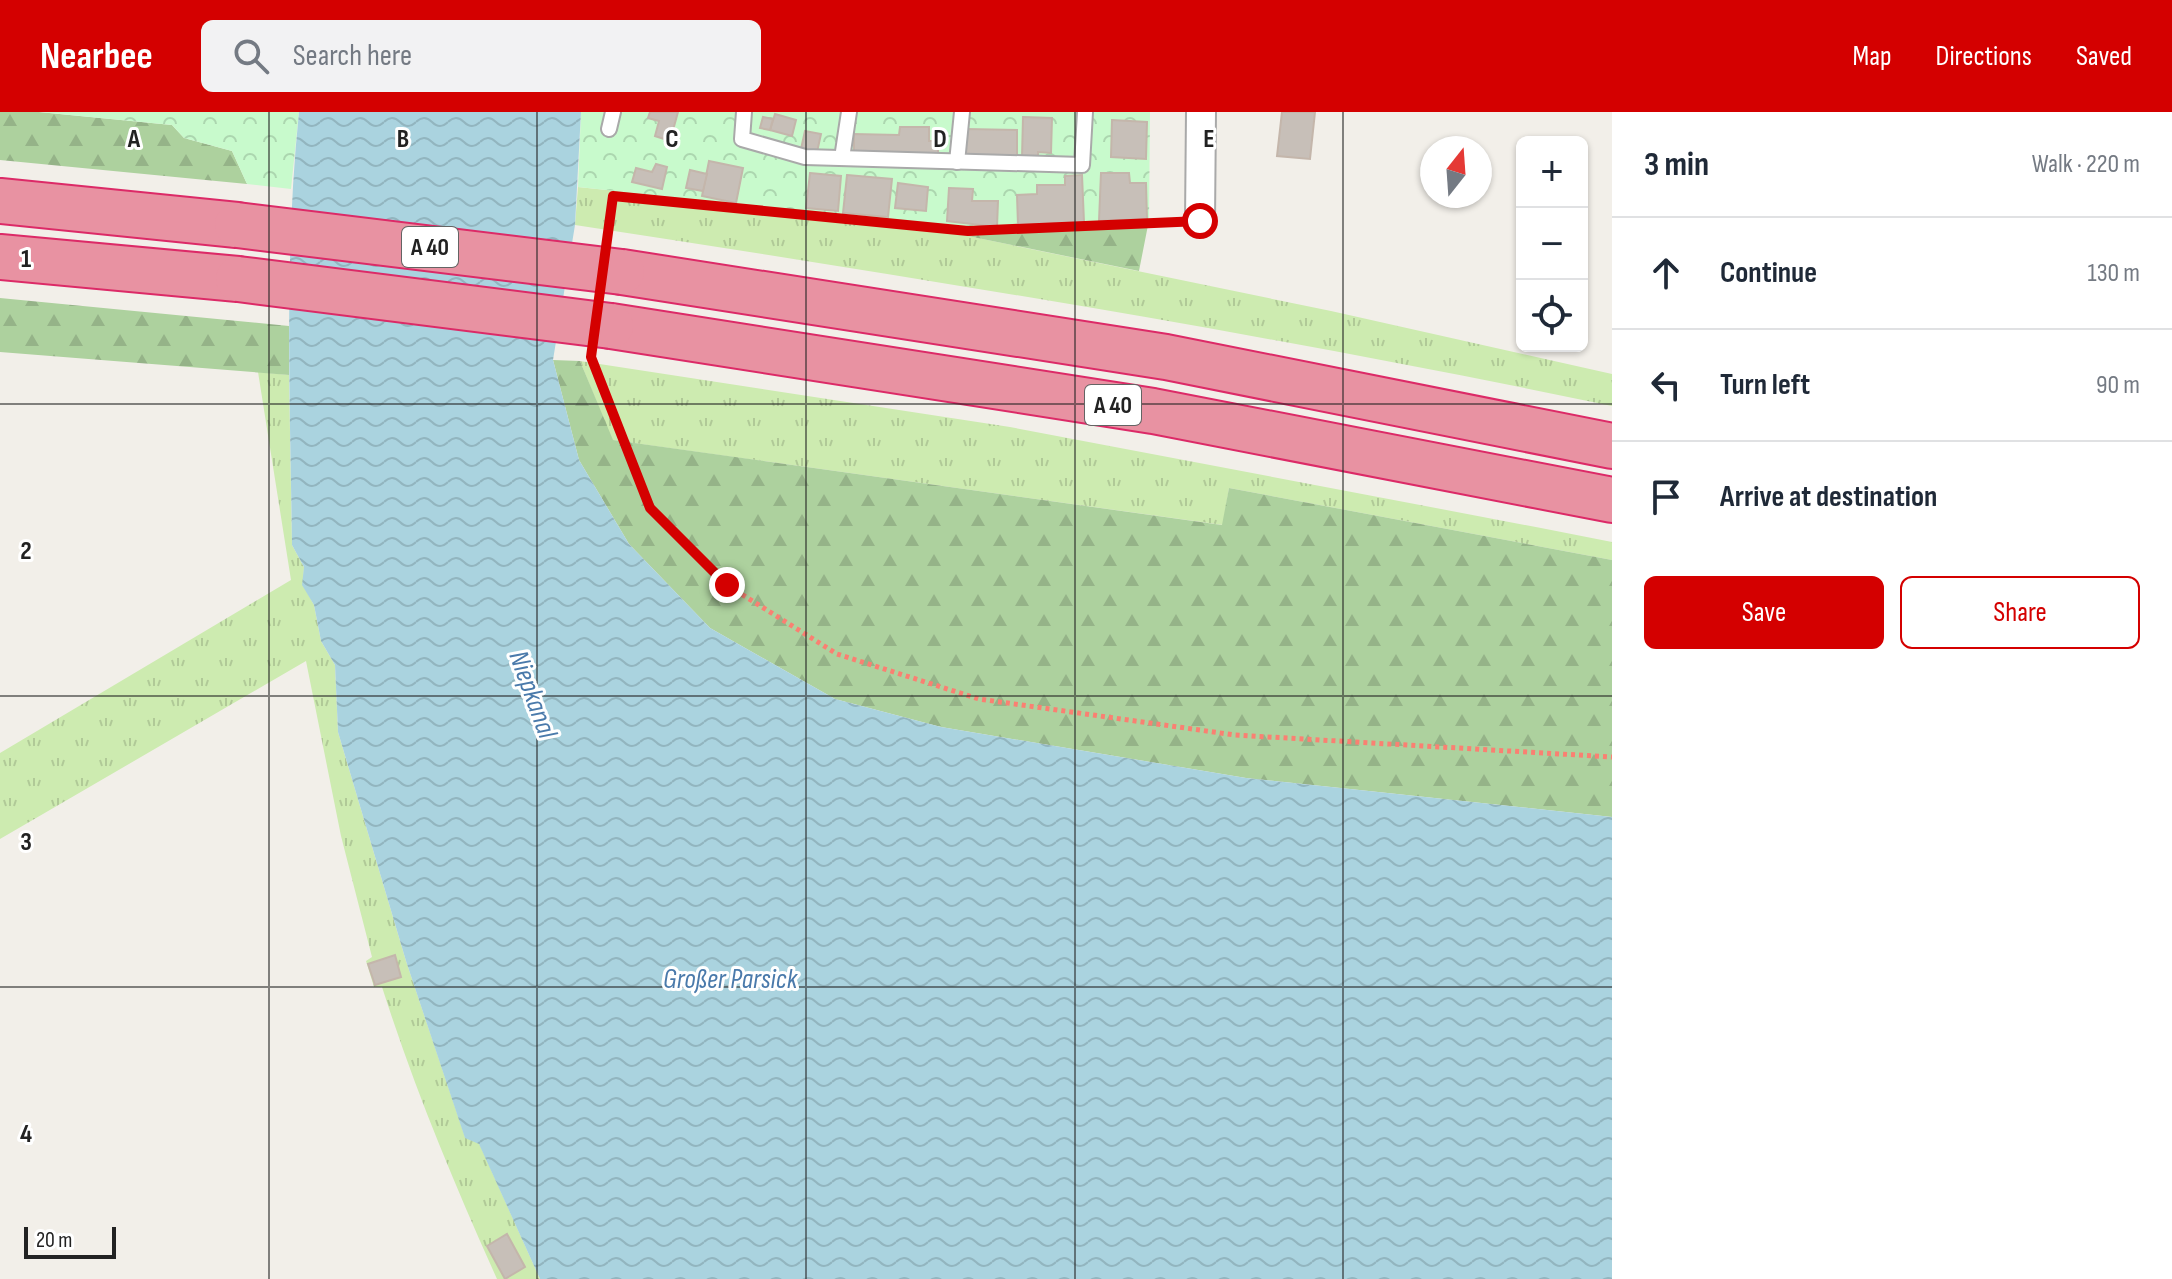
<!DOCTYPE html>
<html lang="en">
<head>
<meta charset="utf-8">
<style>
  body { margin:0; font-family:"Sofia Sans Condensed",sans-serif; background:#f2f2f3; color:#1f2937 }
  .controls { position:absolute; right:24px; top:24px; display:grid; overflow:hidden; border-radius:12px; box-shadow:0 2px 6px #0004 }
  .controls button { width:72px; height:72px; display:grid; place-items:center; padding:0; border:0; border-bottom:2px solid #e0e1e3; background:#fff; color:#1f2937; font:40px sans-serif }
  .compass { position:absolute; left:1420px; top:24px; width:72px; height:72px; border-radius:50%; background:#fff; box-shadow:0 2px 6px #0004; rotate:17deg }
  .scale { position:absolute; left:24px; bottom:20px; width:92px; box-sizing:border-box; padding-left:8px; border:4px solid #222; border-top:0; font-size:22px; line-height:28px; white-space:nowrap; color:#222; -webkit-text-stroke:6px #fff; paint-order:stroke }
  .stop { position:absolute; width:24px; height:24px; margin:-18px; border:6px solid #d40000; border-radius:50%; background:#fff }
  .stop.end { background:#d40000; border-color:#fff; box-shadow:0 2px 8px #0008 }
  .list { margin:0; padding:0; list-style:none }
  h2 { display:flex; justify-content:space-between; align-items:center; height:104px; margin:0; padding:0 32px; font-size:34px }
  h2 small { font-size:26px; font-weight:400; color:#747a83 }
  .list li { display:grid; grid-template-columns:52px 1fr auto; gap:24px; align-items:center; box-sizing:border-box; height:112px; padding:0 32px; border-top:2px solid #e0e1e3 }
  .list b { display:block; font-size:30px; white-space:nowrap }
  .list em { font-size:26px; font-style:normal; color:#747a83 }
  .actions { display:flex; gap:16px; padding:24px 32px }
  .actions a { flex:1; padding:18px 0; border:2px solid #d40000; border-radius:12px; text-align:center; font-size:28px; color:#d40000 }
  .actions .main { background:#d40000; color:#fff }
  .icon { flex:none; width:44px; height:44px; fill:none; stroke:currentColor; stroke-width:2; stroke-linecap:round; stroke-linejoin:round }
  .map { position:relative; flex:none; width:1612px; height:1167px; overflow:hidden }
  header { display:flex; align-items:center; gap:48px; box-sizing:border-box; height:112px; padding:0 40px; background:#d40000; color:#fff }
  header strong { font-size:38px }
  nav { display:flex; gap:44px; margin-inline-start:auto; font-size:28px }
  .search { width:560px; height:72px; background:#f2f2f3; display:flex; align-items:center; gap:20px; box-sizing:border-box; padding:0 28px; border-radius:12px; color:#747a83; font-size:30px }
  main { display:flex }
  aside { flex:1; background:#fff }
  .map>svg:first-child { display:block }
</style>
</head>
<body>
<header>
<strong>Nearbee</strong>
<div class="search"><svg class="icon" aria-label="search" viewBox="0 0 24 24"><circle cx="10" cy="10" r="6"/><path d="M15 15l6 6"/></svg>Search here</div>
<nav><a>Map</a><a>Directions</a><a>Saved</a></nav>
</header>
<main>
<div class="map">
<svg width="1612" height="1167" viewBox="0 0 1612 1167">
  <defs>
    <pattern id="grass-tufts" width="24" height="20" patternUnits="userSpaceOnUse" patternTransform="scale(2)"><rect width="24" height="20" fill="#cdebb0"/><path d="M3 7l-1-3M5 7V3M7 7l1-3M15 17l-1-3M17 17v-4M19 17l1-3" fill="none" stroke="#b0c997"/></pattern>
    <pattern id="forest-firs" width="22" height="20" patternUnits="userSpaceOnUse" patternTransform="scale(2)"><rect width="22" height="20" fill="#add19e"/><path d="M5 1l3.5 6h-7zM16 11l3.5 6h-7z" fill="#95b388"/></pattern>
    <pattern id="park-crowns" width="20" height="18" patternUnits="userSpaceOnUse" patternTransform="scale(2)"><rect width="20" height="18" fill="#c8facc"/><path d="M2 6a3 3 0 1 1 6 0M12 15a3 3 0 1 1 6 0" fill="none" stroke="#acd6af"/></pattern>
    <pattern id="water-waves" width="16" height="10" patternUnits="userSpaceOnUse" patternTransform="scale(2)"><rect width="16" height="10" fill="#aad3df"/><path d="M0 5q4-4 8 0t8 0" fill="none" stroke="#92b5bf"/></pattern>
  </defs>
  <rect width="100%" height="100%" fill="#f2efe9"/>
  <g fill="url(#grass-tufts)">
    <path d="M578,75L956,114L963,123L1331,199L1612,262V294C1268,222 922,166 575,113Z"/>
    <path d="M580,249L1010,315L1541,416L1612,430V448L1229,376L1223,413L612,328Z"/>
    <path d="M258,260L289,263L292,433L304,455L303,473L314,493L321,529L335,553L338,620L406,849L465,1025L479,1031L540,1167H497C453,1069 415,978 382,875H374L366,849L372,845L341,724L306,549L0,727V641L291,468Z"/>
  </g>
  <g fill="url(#forest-firs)">
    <path d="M0,0H39L172,13L184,26L232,39L247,72L0,48Z"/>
    <path d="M1149,108L1139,159L963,123L956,114L975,117Z"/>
    <path d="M0,186L289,214V263L0,240Z"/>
    <path d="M553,248L580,249L613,328L1222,413L1229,376L1612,448V705L1246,666L941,615L835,587L710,516L629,432L579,348Z"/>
  </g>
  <g fill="url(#park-crowns)">
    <path d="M39,0H299L291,77L247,72L232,39L184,26L172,13Z"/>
    <path d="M581,0H1150L1149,108L975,117L578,75Z"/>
  </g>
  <path fill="url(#water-waves)" d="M299,0H581L575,113L553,248L579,348L629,432L710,516L835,587L941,615L1246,666L1612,705V1167H540L479,1032L465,1026L406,849L338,620L335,553L321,529L314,493L302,473L304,455L292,433C290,288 284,144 299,0Z"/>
  <g fill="#c7bfb8" stroke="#c4b6ab" stroke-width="2">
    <path d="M650,0H678L670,29L655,24L659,9L648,6Z"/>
    <path d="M1282,0H1315L1310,47L1277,44Z"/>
    <path d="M775,2L796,8L792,24L770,18Z"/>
    <path d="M763,5L773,7L770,18L760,16Z"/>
    <path d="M1023,5L1052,6L1051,41L1038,40V46H1022Z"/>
    <path d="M1112,8L1147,10L1146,47L1111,45Z"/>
    <path d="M900,15H929V29H938V42L854,45V22L899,23Z"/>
    <path d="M965,17L1017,18V47H965Z"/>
    <path d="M805,19L821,22L817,40L801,37Z"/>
    <path d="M709,49L743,56L736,91L702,84Z"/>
    <path d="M656,52L667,55L662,77L632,70L636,56L652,60Z"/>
    <path d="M690,58L707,62L703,79L686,76Z"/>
    <path d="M810,61L841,64L838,99L806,96Z"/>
    <path d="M1101,61H1129L1130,71H1146L1147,107L1099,109Z"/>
    <path d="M847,63L892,67L888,105L843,101Z"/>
    <path d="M1082,63L1084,110L1018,113L1017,83L1037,82V73H1065V64Z"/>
    <path d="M898,71L928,75L926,99L895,96Z"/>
    <path d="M949,76L973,77L972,89H998L997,115L947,109Z"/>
    <path d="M395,843L401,865L375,873L368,852Z"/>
    <path d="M507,1122L525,1155L505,1167L487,1134Z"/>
  </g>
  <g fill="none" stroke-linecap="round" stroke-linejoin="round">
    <defs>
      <g id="service">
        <path d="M744,0L742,27L805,45L1082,53L1085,0"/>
        <path d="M609,17L613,0"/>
        <path d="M842,46L849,0"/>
        <path d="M957,50L962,0"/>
      </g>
      <path id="minor" d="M1200,109L1201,0"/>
      <g id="motorway">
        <path d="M0,89L237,113"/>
        <path d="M0,145L238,167"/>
        <path d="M622,160L1166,245L1612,334"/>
        <path d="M611,214L1153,299L1612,388"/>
      </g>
    </defs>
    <use href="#service" stroke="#a9a9a9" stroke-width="18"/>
    <use href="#minor" stroke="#a9a9a9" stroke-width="32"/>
    <use href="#motorway" stroke="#dc2a67" stroke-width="48"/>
    <g stroke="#fa8072" stroke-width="5" stroke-dasharray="4 4" stroke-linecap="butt">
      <path d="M608,121L613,84L968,119L1171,111"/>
      <path d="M591,246L650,396L727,473L837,542L979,587L1235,623L1612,645"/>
    </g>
    <use href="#service" stroke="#fff" stroke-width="14"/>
    <use href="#minor" stroke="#fff" stroke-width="28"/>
    <use href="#motorway" stroke="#e892a2" stroke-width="44"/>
    <defs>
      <g id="motorway-bridge">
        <path d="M237,113L622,160"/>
        <path d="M238,167L611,214"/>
      </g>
    </defs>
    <use href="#motorway-bridge" stroke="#dc2a67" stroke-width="48" stroke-linecap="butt"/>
    <use href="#motorway-bridge" stroke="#e892a2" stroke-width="44"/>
  </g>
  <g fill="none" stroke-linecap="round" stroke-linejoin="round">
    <path stroke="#d40000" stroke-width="10" d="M727,473L650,396L591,245L613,84L968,119L1200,109"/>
  </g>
  <path fill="none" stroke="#222" stroke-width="2" stroke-opacity="0.55" d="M269,0V1167M537,0V1167M806,0V1167M1075,0V1167M1343,0V1167M0,292H1612M0,584H1612M0,875H1612"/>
  <g text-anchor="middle" stroke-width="6" stroke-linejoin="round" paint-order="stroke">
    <g fill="#fff" stroke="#646464" stroke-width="2">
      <rect x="402" y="115" width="56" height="40" rx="6"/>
      <rect x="1085" y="273" width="56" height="40" rx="6"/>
    </g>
    <g font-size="24" font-weight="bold" fill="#222">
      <text x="430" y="143">A 40</text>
      <text x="1113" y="301">A 40</text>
    </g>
    <g font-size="28" font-style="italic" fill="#4a7aab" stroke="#fff">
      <text transform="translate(534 582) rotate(70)" y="10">Niepkanal</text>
      <text x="730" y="876">Großer Parsick</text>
    </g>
  </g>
  <g font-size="26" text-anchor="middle" font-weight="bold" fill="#222" stroke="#fff" stroke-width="6" stroke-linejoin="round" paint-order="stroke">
    <text x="134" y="35">A</text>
    <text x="403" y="35">B</text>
    <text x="672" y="35">C</text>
    <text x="940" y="35">D</text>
    <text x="1209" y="35">E</text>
    <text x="26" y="155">1</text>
    <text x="26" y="447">2</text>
    <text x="26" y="738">3</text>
    <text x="26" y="1030">4</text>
  </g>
</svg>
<div class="controls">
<button>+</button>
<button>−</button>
<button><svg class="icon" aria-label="locate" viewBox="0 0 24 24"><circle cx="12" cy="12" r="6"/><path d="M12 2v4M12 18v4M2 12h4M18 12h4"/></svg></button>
</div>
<svg class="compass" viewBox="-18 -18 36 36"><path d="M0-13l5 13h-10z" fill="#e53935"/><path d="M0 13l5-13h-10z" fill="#747a83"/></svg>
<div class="scale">20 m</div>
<div class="stop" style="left:1200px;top:109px"></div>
<div class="stop end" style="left:727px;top:473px"></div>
</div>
<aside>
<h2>3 min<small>Walk · 220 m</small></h2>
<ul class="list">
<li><svg class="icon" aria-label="ahead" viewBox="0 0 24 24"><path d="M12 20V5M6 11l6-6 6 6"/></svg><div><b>Continue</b></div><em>130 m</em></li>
<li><svg class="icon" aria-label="left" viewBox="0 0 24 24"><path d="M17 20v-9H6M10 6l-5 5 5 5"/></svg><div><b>Turn left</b></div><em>90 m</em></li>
<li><svg class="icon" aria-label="arrive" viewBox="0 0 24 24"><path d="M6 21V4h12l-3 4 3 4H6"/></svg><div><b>Arrive at destination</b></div></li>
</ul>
<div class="actions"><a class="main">Save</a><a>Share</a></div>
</aside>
</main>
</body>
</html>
